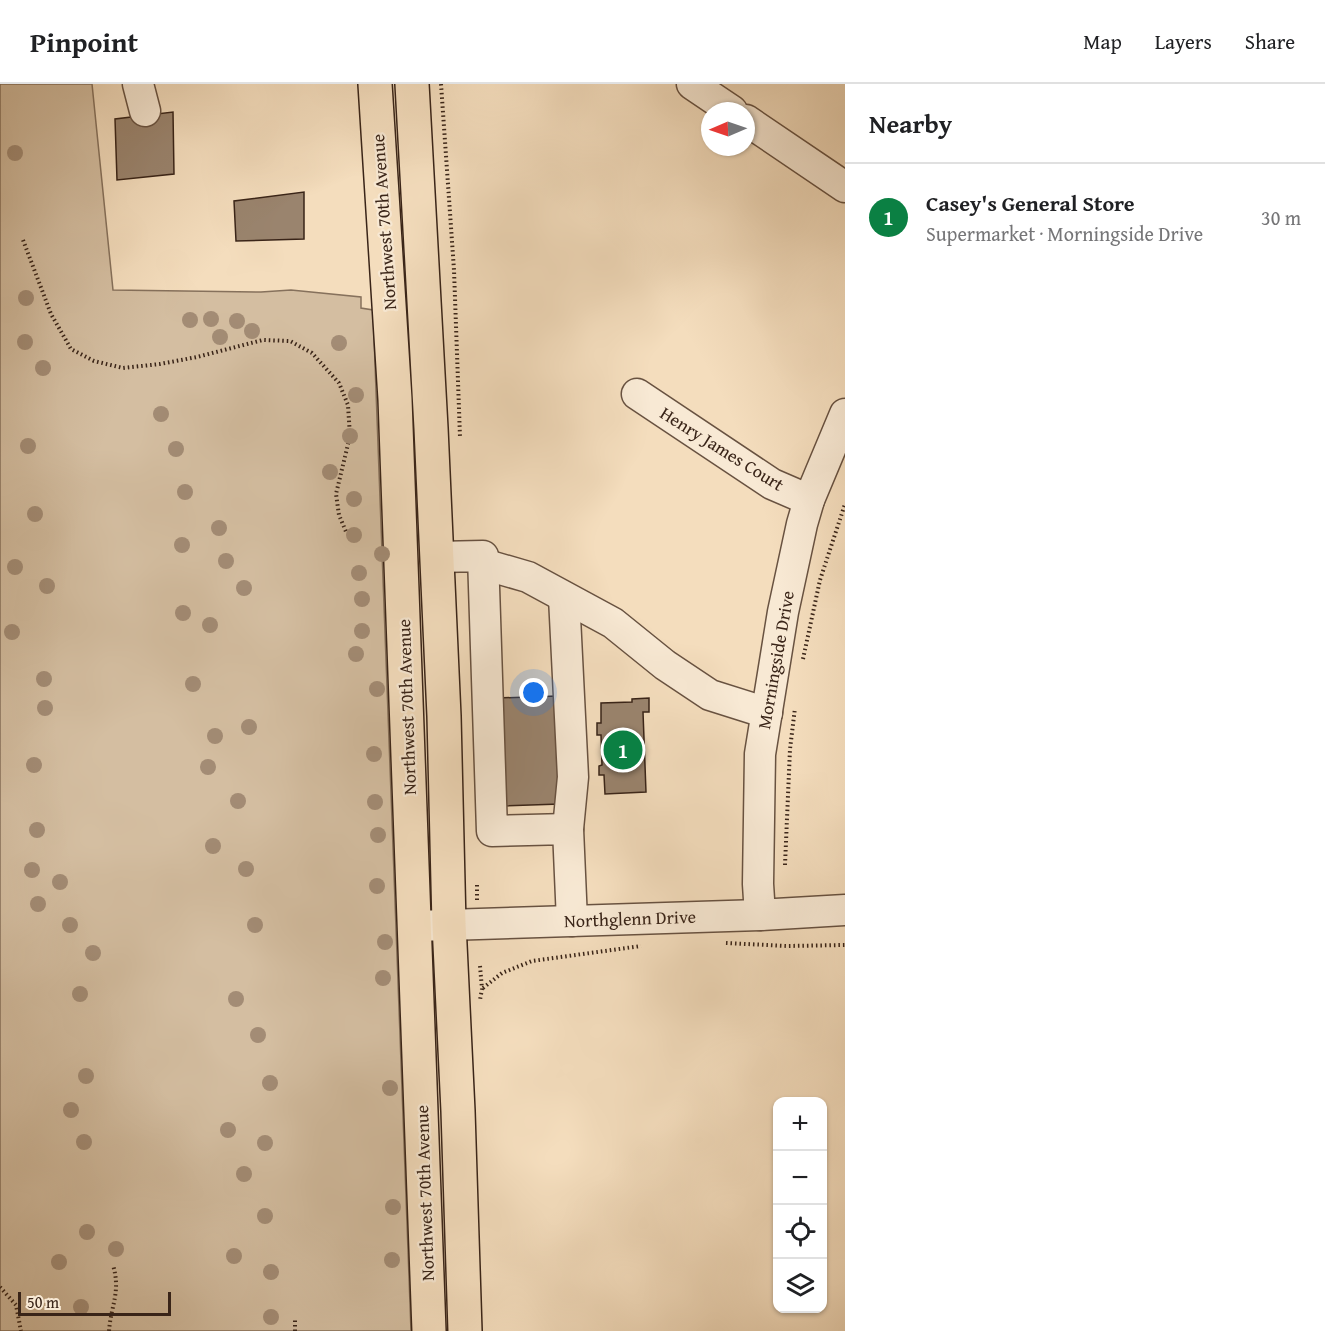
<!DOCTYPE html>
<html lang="en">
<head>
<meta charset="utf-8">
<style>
  body { margin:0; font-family:"Gentium Book Plus",serif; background:#f6f6f6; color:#202124 }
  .controls { position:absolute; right:18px; bottom:18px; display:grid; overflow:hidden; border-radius:12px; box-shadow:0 2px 4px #0004 }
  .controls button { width:54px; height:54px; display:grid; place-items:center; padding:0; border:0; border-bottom:2px solid #e0e0e0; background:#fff; color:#202124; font:30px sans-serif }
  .compass { position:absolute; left:701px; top:18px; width:54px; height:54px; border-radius:50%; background:#fff; box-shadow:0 2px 4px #0004; rotate:268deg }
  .scale { position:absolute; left:18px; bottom:15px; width:153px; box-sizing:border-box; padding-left:6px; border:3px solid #392418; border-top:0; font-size:16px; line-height:21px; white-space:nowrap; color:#392418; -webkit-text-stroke:4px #f8e9d4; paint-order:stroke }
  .you { position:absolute; left:534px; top:609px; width:21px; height:21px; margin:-15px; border:4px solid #fff; border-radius:50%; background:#1a73e8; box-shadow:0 0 0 9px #1a73e833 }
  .badge { display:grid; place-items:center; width:39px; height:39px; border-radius:50%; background:#0b8043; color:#fff; font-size:20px; font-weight:700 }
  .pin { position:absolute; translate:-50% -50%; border:3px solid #fff; box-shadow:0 2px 6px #0006 }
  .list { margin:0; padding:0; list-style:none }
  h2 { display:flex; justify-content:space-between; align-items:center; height:78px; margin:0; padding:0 24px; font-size:26px }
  h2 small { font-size:20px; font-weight:400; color:#757577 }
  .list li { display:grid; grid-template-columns:39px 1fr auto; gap:18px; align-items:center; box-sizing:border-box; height:108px; padding:0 24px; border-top:2px solid #e0e0e0 }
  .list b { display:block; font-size:22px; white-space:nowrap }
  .list p { margin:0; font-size:20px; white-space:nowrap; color:#757577 }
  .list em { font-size:20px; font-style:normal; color:#757577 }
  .icon { flex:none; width:33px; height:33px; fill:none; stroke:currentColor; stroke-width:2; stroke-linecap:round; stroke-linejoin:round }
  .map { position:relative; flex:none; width:845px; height:1247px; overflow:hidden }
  header { display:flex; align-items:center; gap:36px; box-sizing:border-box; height:84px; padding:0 30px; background:#fff; border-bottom:2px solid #e0e0e0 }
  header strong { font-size:28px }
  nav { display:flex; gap:33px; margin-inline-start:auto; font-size:21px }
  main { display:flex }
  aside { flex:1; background:#fff }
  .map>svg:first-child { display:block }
</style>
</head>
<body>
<header>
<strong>Pinpoint</strong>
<nav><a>Map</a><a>Layers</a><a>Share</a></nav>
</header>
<main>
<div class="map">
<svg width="845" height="1247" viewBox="0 0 845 1247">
  <rect width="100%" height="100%" fill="#f4ddbd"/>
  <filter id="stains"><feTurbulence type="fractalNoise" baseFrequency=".00333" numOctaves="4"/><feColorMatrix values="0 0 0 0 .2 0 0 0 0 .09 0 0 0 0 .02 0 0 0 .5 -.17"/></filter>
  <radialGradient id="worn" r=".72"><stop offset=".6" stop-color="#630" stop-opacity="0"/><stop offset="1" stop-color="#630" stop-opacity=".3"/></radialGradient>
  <path fill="#d4bea1" stroke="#86715c" stroke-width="1.5" d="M0,0H92L113,206L261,208L291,206L361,213V224L373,226L411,1247H0Z"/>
  <g fill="#9a846e" stroke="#392418" stroke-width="1.5">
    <path d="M173,28L174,90L117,96L115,35Z"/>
    <path d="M304,108V155L236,157L234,117Z"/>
    <path d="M557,612L560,720L500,722L497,614Z"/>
    <path d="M649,614V628H643L646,708L605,710L604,691H599V682L602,681L601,651H597V639H601V619L632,618V615Z"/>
  </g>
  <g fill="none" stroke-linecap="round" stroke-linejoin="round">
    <defs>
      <g id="minor">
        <path d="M138,0L145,27"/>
        <path d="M692,0L732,27"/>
        <path d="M746,36L845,103"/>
        <path d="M637,310L772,400L809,416"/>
        <path d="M437,473L483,472L492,747L568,745L572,837"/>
        <path d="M483,480L528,493L613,539L665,581L710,611L767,629"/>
        <path d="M564,513L573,693L568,745"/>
        <path d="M760,831L758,800L760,670L783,528L802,440L809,416L845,330"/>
        <path d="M416,842L760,831L845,826"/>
      </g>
      <g id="major">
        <path d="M375,0L395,315L429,1247"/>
        <path d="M412,0L431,344L444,632L449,840L458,1027L465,1247"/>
      </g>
    </defs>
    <use href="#minor" stroke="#685241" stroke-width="33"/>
    <use href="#major" stroke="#392418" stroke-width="36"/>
    <g stroke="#392418" stroke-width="4" stroke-dasharray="1.5 3" stroke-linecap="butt">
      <path d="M441,0L454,186L460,353"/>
      <path d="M23,156L51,230L71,265L94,277L123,284L160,280L197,273L263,256L290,257L312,269L339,299L348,321L350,352L336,410L339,431L347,450"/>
      <path d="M803,575L820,496L845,420"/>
      <path d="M785,781L790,665L795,624"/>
      <path d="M477,801V817"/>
      <path d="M726,859L787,862L845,861"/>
      <path d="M480,882L482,905L480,916"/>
      <path d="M483,904L502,889L532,877L641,862"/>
      <path d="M0,1203L16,1221L21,1247"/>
      <path d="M109,1247C111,1221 121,1208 113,1181"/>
      <path d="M295,1247V1236"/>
    </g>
    <use href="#minor" stroke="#f8e9d4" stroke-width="30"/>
    <use href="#major" stroke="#f4ddbd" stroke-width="33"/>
  </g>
  <g fill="#a38c75">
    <circle cx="15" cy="69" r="8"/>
    <circle cx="26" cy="214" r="8"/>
    <circle cx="211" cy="235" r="8"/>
    <circle cx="190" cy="236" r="8"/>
    <circle cx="237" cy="237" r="8"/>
    <circle cx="252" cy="247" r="8"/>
    <circle cx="220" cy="253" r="8"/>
    <circle cx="25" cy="258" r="8"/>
    <circle cx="339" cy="259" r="8"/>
    <circle cx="43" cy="284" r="8"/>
    <circle cx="356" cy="311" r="8"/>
    <circle cx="161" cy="330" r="8"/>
    <circle cx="350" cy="352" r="8"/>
    <circle cx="28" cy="362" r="8"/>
    <circle cx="176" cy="365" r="8"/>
    <circle cx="330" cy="388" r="8"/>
    <circle cx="185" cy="408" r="8"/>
    <circle cx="354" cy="415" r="8"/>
    <circle cx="35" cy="430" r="8"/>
    <circle cx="219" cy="444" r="8"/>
    <circle cx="354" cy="451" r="8"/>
    <circle cx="182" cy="461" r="8"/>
    <circle cx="382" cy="470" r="8"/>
    <circle cx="226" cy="477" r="8"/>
    <circle cx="15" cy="483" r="8"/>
    <circle cx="359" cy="489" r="8"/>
    <circle cx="47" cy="502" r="8"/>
    <circle cx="244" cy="504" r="8"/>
    <circle cx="362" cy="515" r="8"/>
    <circle cx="183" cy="529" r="8"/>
    <circle cx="210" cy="541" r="8"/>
    <circle cx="362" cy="547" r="8"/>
    <circle cx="12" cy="548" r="8"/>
    <circle cx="356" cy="570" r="8"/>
    <circle cx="44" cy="595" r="8"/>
    <circle cx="193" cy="600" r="8"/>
    <circle cx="377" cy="605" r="8"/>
    <circle cx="45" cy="624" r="8"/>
    <circle cx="249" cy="643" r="8"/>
    <circle cx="215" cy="652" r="8"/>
    <circle cx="374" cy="670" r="8"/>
    <circle cx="34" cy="681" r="8"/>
    <circle cx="208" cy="683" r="8"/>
    <circle cx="238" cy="717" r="8"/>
    <circle cx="375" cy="718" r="8"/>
    <circle cx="37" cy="746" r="8"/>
    <circle cx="378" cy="751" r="8"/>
    <circle cx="213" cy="762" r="8"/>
    <circle cx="246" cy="785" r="8"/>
    <circle cx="32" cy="786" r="8"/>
    <circle cx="60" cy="798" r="8"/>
    <circle cx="377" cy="802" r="8"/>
    <circle cx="38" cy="820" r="8"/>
    <circle cx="70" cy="841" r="8"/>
    <circle cx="255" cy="841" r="8"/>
    <circle cx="385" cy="858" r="8"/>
    <circle cx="93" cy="869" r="8"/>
    <circle cx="383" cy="894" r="8"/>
    <circle cx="80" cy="910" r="8"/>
    <circle cx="236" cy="915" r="8"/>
    <circle cx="258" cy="951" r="8"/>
    <circle cx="86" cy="992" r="8"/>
    <circle cx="270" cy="999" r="8"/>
    <circle cx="390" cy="1004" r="8"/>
    <circle cx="71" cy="1026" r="8"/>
    <circle cx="228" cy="1046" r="8"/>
    <circle cx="84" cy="1058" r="8"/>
    <circle cx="265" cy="1059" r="8"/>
    <circle cx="244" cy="1090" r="8"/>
    <circle cx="393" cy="1123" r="8"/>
    <circle cx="265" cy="1132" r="8"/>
    <circle cx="87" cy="1148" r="8"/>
    <circle cx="116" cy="1165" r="8"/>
    <circle cx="234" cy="1172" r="8"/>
    <circle cx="392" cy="1176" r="8"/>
    <circle cx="59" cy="1178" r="8"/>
    <circle cx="271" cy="1188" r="8"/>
    <circle cx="81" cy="1223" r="8"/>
    <circle cx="271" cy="1233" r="8"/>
  </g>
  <g text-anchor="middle" stroke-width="4.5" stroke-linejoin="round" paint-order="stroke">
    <g font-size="18" fill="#392418" stroke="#f8e9d4">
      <text transform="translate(384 138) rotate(-94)" y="6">Northwest 70th Avenue</text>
      <text transform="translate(722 365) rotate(32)" y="6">Henry James Court</text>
      <text transform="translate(776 576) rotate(-80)" y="6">Morningside Drive</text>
      <text transform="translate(407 623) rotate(-92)" y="6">Northwest 70th Avenue</text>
      <text transform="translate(630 835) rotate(-2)" y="6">Northglenn Drive</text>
      <text transform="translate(425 1109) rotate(-92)" y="6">Northwest 70th Avenue</text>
    </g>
  </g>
  <rect width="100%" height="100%" filter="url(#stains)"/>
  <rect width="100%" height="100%" fill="url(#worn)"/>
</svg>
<div class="controls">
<button>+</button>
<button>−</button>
<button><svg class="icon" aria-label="locate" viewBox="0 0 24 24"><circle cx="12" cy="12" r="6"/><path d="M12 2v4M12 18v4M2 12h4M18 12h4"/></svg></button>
<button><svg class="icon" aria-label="layers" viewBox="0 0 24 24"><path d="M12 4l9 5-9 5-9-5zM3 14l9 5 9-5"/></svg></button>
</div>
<svg class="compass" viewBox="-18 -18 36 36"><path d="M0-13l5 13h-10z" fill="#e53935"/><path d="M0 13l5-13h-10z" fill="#757577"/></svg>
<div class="scale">50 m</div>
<div class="you"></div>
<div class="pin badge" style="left:623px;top:666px">1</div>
</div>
<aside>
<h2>Nearby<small></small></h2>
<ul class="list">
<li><span class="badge">1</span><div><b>Casey's General Store</b><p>Supermarket · Morningside Drive</p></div><em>30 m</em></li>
</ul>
</aside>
</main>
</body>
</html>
